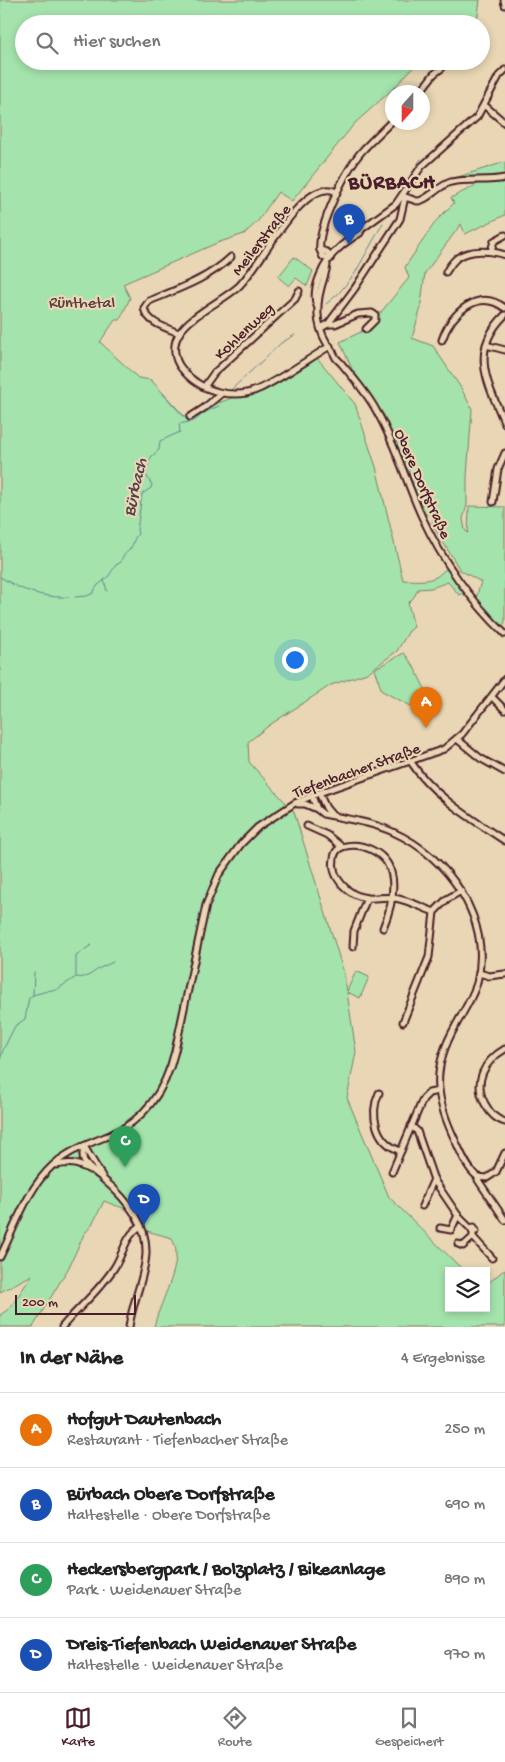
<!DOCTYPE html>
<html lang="de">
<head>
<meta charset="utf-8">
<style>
  body { margin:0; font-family:"Gochi Hand",sans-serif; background:#f2f2f2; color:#222 }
  .controls { position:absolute; right:15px; bottom:15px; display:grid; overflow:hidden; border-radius:0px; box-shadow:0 2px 8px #0003 }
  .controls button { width:45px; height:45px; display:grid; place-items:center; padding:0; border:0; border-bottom:1px solid #e0e0e0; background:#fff; color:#222; font:25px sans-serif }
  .compass { position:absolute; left:385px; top:85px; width:45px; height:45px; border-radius:50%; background:#fff; box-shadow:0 2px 8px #0003; rotate:201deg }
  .scale { position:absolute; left:15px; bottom:12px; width:121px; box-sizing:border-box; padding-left:5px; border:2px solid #4a1f2b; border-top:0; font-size:14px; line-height:18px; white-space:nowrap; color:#4a1f2b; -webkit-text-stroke:4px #e9d6b4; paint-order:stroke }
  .you { position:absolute; left:294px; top:659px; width:18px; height:18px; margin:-12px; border:4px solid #fff; border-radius:50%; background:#1a73e8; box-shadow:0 0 0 8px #1a73e833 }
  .badge { display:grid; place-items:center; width:32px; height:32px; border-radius:50%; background:#4a1f2b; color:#fff; font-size:16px; font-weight:700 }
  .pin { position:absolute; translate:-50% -41px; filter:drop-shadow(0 1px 2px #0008) }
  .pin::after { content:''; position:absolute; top:26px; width:18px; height:15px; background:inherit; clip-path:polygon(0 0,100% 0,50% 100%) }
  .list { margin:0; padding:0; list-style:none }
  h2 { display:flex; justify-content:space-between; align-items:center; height:65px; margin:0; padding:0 20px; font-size:21px }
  h2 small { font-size:16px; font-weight:400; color:#767676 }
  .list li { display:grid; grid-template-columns:32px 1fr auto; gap:15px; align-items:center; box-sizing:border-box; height:75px; padding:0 20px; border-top:1px solid #e0e0e0 }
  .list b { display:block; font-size:19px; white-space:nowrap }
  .list p { margin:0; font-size:16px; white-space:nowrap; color:#767676 }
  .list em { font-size:16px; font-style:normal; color:#767676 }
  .icon { flex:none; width:28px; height:28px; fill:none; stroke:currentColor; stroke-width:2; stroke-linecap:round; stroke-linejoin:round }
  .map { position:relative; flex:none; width:505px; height:1327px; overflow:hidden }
  .search { position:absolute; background:#fff; box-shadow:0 2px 8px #0003; left:15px; right:15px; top:15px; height:55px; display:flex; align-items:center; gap:12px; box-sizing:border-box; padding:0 18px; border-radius:28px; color:#767676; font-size:19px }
  .sheet { height:365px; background:#fff }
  nav { display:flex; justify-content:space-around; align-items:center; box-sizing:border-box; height:70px; border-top:1px solid #e0e0e0; background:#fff; font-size:14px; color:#767676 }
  nav a { display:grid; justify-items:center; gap:2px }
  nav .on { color:#4a1f2b }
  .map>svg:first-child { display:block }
</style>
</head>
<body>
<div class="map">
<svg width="505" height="1327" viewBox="0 0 505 1327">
  <rect width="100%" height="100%" fill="#e9d6b4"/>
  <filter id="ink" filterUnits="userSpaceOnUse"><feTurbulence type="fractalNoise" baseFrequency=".02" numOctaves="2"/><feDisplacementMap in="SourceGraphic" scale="10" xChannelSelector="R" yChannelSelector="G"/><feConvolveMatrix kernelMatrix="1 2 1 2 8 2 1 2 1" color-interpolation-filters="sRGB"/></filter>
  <g filter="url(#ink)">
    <g fill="#a4e3ac" stroke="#77816c">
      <path d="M0,0H480L477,22L469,19L465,24H24V61H419L394,88L355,123L292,201L278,192L258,221L244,234L217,243L123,284L130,298L120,320H115L100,342L138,378L151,380L184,416L250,391L314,354L355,404L376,467L403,580C414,580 426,582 436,577C441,574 444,569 450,567L461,583L464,593L459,595L448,582L431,588L418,589L414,597L408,603L414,627L409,631L397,651L367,673L331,685L271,724L248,742L249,762L294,812L344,973L347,991L356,971L369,977L360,998L347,992L356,1052L347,1098L389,1197L464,1271H449V1308H486V1285L505,1269V1327H154C159,1305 177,1274 176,1253C176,1248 174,1243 172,1238L147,1231C140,1210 123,1209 104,1201L92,1225L84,1234L69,1267L33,1327H0V1315L10,1308L32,1275L0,1292Z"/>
      <path d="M505,162V215L465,234L461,224L425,273L420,311L412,338L433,346L461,388L472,409L467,476V505L463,519L465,530L468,533L469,506L505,507V622L503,626L487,612L476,598L481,582L460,570L432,524L436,500L429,513L423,515L411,477L384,415L352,369L340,342L367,329L409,278L405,267L436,221L454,203L451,198L482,182L458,177Z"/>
      <path d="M294,257L313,271L307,286L296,278L289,286L278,277Z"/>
      <path d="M404,653L413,665L430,699L411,706L382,691L374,669Z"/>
    </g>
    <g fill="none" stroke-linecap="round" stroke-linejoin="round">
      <g stroke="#64848d" stroke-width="1">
        <path d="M493,109L497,113"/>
        <path d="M418,163L421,159"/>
        <path d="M354,275L383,223"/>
        <path d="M326,304L339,293L352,277"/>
        <path d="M231,390L281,343L295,335"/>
        <path d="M163,394L189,422"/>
        <path d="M203,413L219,406"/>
        <path d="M0,577C6,580 12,584 18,587C34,594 51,598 69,597"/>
        <path d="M104,580L107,591"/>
        <path d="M75,597L87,596L93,593L97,586L108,577L116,565L121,562C122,555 126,554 130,549C134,544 133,539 138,534L137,531L142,494L151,488L152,485L146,475L148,464L152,456L159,450L160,441L180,432L179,424L194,421L226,396"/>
        <path d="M76,976V956L91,945"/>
        <path d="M33,995L51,990H56L76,977C89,979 92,972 102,967C106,965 110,964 113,962"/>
        <path d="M0,1060L3,1050L15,1026L25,1019L29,998L33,995L34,972"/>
      </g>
      <defs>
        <g id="minor">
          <path d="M504,0L505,5"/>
          <path d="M420,92L434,74L442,68"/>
          <path d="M484,105L505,123"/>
          <path d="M405,197C409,198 413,200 417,201C426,202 439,185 451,182C469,178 487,182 505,178"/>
          <path d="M358,234L363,228L396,204L421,167L477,117L499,76L505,70"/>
          <path d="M320,250L327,252L330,259"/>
          <path d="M491,251L494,241L505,235"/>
          <path d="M330,259L323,257C322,255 321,252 320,250C317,227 347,168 362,151C371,141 382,131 392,121"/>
          <path d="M327,265C326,273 323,280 321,288C315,310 317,331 331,349"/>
          <path d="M446,272C449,267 452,262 457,258C470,249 491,250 505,255"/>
          <path d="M317,306C310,289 325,260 338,249C344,243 353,237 360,233"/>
          <path d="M505,315C468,351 488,384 505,424"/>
          <path d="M328,324H335L358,314L372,313L375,315V320L366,329"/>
          <path d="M321,328L328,324L355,288L400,219L405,197L402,196"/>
          <path d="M179,333C167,328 147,323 144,308L149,301C178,289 208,279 231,257"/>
          <path d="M442,340C451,314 477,287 505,308"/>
          <path d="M486,345L505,350"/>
          <path d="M330,346C307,360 285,376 261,388C235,401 200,392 182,369C174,360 172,345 179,334C189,316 222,301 238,287C261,265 295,193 326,190C330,189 334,191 337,192"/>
          <path d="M333,352L336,358L341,363C354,379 368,394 377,412C396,445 406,482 422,517C442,560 471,601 505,634"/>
          <path d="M204,387L214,373L295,299L299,291"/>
          <path d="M190,417L204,408L222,393"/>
          <path d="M493,502L498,469L505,453"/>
          <path d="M492,697L505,710"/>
          <path d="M457,739L480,758L505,772"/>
          <path d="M411,762C433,796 472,819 505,841"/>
          <path d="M319,793L326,808L332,815"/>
          <path d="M312,796L317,809L323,814C347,819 371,822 393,832C449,857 493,920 477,983C472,999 463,1012 455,1027C431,1069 435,1099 456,1142C461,1153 468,1170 478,1177V1180L505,1220"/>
          <path d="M298,804H305L317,809"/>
          <path d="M307,826L327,835L342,847"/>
          <path d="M383,928C393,904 403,865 372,850C364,846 355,844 346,846C339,847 335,851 334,858C330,878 349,896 367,898C376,899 385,896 394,898C408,900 421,907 434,912"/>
          <path d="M353,947L354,931L367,898"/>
          <path d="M479,973L489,976L505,974"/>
          <path d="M403,1022L429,957L434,912L447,899L461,891"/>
          <path d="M505,1049C484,1061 473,1082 485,1104C490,1113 495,1119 505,1122"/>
          <path d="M379,1093C369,1115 376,1143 401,1151"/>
          <path d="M411,1126L417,1131L434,1180L459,1217L470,1228L472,1231H476L474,1227L470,1228"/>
          <path d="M84,1146C83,1151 82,1156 84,1161C88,1169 97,1173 103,1179C115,1189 128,1203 136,1216C160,1255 134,1288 129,1327"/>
          <path d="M84,1146L102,1176"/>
          <path d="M56,1165C70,1162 77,1163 90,1170"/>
          <path d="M392,1172L423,1099L429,1093L439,1091"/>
          <path d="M478,1177L487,1178L496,1172L505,1153"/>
          <path d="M422,1206L434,1179"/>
          <path d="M440,1228L451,1230L458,1215"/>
          <path d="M473,1232V1237L492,1258"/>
          <path d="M458,1244L463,1246L473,1237"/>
          <path d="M0,1257C16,1225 27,1189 53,1165C70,1150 90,1143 110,1135C147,1119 166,1088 175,1051L206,905L219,874L241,844L258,827L295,803L319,793L444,749L462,734L505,679"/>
          <path d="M62,1327C79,1307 100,1290 114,1268C124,1253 125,1235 141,1226"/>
        </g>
      </defs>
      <use href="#minor" stroke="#4a1f2b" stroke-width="9"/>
      <use href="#minor" stroke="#e9d6b4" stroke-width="5"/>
    </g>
  </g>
  <g text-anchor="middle" stroke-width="4.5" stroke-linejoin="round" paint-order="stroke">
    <g font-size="16" fill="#4a1f2b" stroke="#e9d6b4">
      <text transform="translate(260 239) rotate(-52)" y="6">Meilerstraße</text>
      <text transform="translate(243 330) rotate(-43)" y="6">Kohlenweg</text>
      <text transform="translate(424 483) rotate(66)" y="6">Obere Dorfstraße</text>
      <text transform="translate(356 769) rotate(-20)" y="6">Tiefenbacher Straße</text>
    </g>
    <g font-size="16" fill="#583c3e" stroke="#e9d6b4">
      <text x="82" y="307">Rünthetal</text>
    </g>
    <g font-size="18" font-style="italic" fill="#53414c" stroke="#e9d6b4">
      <text transform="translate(134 487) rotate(-77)" y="6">Bürbach</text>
    </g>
    <g font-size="21" font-weight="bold" letter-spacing="1" fill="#4a1f2b" stroke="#e9d6b4">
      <text x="392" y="188">BÜRBACH</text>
    </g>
  </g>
</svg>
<div class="controls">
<button><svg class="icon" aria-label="layers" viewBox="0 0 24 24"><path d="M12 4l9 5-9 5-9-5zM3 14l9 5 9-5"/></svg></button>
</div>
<svg class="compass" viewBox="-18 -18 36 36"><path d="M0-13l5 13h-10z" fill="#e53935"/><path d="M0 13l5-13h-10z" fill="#767676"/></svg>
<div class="scale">200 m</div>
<div class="you"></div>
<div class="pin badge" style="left:426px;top:728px;background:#e8710a">A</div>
<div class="pin badge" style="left:349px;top:245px;background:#1a4fb4">B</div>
<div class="pin badge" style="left:125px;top:1167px;background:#2e9e5b">C</div>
<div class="pin badge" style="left:144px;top:1225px;background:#1a4fb4">D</div>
<div class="search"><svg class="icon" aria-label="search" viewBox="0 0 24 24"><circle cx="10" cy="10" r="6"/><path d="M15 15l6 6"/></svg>Hier suchen</div>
</div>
<section class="sheet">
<h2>In der Nähe<small>4 Ergebnisse</small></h2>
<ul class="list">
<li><span class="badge" style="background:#e8710a">A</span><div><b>Hofgut Dautenbach</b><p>Restaurant · Tiefenbacher Straße</p></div><em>250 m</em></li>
<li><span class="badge" style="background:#1a4fb4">B</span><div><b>Bürbach Obere Dorfstraße</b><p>Haltestelle · Obere Dorfstraße</p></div><em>690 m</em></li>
<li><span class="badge" style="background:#2e9e5b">C</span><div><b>Heckersbergpark / Bolzplatz / Bikeanlage</b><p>Park · Weidenauer Straße</p></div><em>890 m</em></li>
<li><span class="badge" style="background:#1a4fb4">D</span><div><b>Dreis-Tiefenbach Weidenauer Straße</b><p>Haltestelle · Weidenauer Straße</p></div><em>970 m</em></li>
</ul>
</section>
<nav>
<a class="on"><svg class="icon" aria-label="map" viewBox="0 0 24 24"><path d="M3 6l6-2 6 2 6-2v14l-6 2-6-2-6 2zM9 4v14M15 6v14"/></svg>Karte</a>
<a><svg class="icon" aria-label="directions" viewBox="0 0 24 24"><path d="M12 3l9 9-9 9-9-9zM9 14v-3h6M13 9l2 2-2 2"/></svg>Route</a>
<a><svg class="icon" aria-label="saved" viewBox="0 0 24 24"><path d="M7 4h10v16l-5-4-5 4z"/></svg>Gespeichert</a>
</nav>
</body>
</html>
